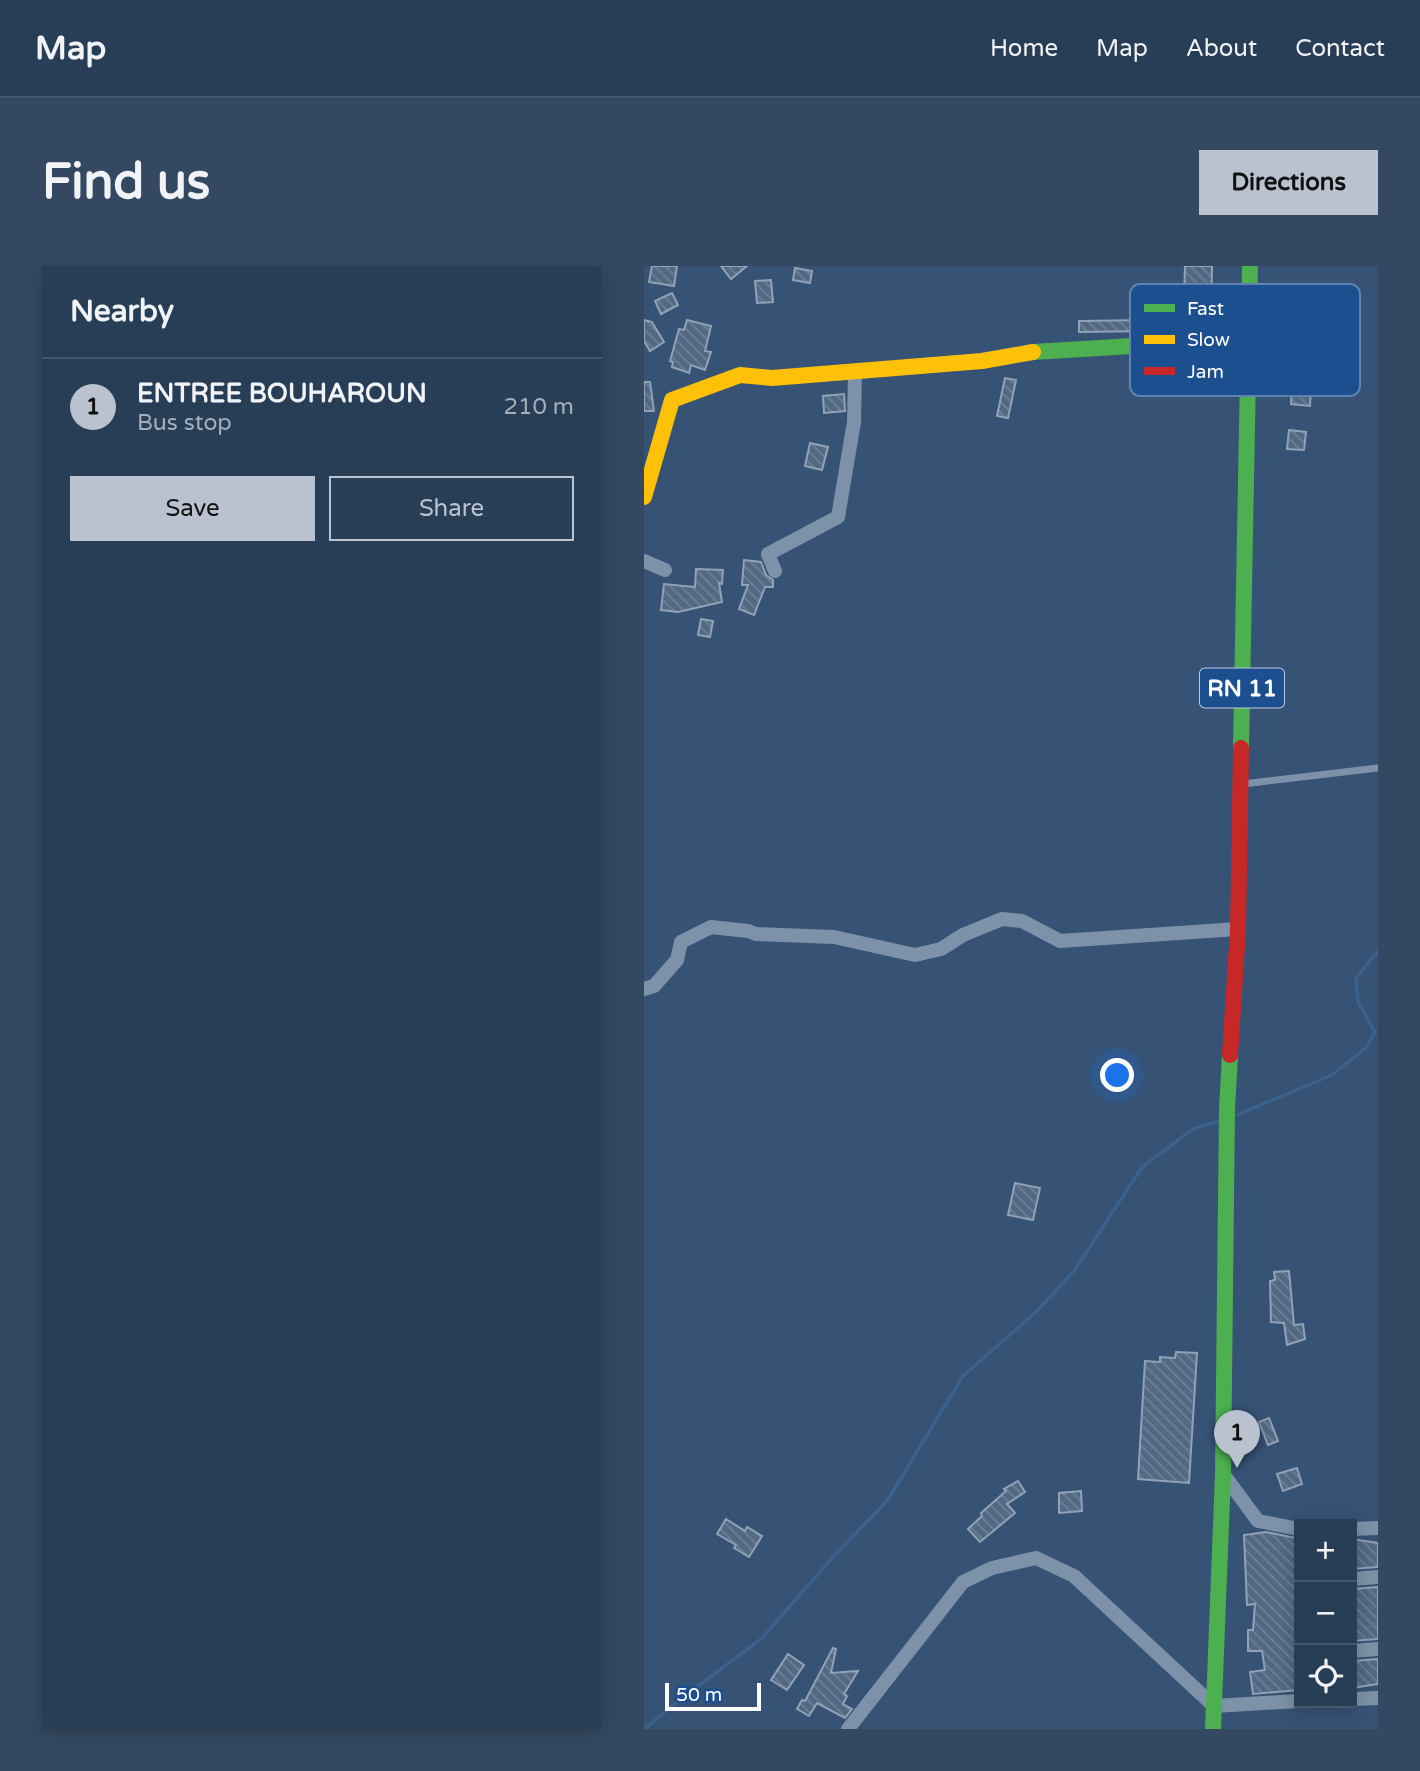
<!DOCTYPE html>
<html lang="en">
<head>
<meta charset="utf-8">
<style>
  body { margin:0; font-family:"Varela Round",sans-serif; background:#344961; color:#f1f3f6 }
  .controls { position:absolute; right:21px; bottom:21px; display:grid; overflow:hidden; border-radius:0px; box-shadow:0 4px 18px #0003 }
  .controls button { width:63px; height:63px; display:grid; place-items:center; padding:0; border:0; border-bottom:2px solid #44576d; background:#283e57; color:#f1f3f6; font:35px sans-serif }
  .scale { position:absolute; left:21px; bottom:18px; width:96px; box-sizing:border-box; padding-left:7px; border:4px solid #fff; border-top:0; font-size:19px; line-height:24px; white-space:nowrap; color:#fff; -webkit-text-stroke:5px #1b4f8f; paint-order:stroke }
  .you { position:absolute; left:474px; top:810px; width:24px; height:24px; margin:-18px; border:5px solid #fff; border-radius:50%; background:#1a73e8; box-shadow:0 0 0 10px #1a73e833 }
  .badge { display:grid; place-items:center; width:46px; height:46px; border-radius:50%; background:#b9c2ce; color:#111; font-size:23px; font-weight:700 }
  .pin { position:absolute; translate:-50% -58px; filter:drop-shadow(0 2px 4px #0008) }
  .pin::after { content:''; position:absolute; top:37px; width:24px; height:21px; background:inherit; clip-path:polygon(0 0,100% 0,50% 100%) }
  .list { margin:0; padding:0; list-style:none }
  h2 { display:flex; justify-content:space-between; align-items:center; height:91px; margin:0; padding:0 28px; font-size:30px }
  h2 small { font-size:23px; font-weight:400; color:#a5aeba }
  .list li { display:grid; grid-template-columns:46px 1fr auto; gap:21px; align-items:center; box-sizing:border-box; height:98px; padding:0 28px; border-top:2px solid #44576d }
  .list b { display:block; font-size:26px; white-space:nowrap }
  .list p { margin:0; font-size:23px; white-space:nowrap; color:#a5aeba }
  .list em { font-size:23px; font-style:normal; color:#a5aeba }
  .actions { display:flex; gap:14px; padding:21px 28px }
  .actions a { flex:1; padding:16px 0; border:2px solid #b9c2ce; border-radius:0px; text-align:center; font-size:24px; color:#b9c2ce }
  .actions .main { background:#b9c2ce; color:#111 }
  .icon { flex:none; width:38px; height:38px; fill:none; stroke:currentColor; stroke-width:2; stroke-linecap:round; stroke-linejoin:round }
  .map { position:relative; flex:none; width:734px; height:1463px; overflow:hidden; border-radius:0px }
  header { display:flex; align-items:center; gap:42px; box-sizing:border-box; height:98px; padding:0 35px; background:#283e57; border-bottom:2px solid #44576d }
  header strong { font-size:33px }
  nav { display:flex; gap:38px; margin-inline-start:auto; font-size:24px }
  .intro { display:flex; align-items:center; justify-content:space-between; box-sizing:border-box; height:168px; padding:0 42px }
  h1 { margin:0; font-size:49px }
  .button { padding:18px 32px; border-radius:0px; background:#b9c2ce; color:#111; font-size:24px; font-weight:700 }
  main { display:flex; gap:42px; padding:0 42px }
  aside { flex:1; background:#283e57; border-radius:0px; box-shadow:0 4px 18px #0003 }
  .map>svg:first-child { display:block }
</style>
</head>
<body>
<header>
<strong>Map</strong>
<nav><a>Home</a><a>Map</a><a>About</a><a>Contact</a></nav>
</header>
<div class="intro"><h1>Find us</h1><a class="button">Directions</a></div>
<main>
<aside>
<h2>Nearby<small></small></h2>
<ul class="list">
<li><span class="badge">1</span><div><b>ENTREE BOUHAROUN</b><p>Bus stop</p></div><em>210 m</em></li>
</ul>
<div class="actions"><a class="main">Save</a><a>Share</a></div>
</aside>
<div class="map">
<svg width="734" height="1463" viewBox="0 0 734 1463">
  <defs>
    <pattern id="building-back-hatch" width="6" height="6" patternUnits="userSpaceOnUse" patternTransform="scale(1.75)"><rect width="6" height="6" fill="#526984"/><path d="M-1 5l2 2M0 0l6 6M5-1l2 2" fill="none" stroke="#6c8096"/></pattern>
  </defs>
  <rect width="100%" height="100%" fill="#365274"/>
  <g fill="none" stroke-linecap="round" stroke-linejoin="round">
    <g stroke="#3b618d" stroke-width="3.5">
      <path d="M593,849L688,809L723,781L731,766L714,736L712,712L734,685"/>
      <path d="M1,1463L25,1442L117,1373L188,1292L243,1235L319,1110L392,1046L430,1005L498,901L549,863L575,855"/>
    </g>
  </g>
  <g fill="url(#building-back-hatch)" stroke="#92a2b6" stroke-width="2">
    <path d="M8,0H33L30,20L5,16Z"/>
    <path d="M77,0H103L87,13Z"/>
    <path d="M541,0H568L567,63L539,64Z"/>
    <path d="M151,2L168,5L166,17L149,14Z"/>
    <path d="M127,14L129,36L113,37L111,15Z"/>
    <path d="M28,27L34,39L17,48L11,35Z"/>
    <path d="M0,54L8,56L20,76L6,85L0,75Z"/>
    <path d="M43,54L67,60L61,85L67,86L61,104L47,99L45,107L28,101L29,96L26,95L35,63L40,64Z"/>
    <path d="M505,54L506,65L435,66V55Z"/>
    <path d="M361,112L372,114L364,152L353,150Z"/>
    <path d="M0,116H6L10,145H0Z"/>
    <path d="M648,119L667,122L666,140L647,138Z"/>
    <path d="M200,128L201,145L180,147L179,130Z"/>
    <path d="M645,164L662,166L660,184L643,183Z"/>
    <path d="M166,177L184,181L178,204L161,200Z"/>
    <path d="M100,294L117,296L122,309L129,314V321H121L110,349L95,343L104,319H98Z"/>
    <path d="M52,303L79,304L78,318L75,317L78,336L34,346L17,344L20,318L51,321Z"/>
    <path d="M57,353L69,355L66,371L54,369Z"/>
    <path d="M371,917L396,922L389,954L364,949Z"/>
    <path d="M645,1005L650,1059L659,1058L661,1073L643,1079L640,1057L627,1056L626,1015L631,1014L630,1006Z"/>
    <path d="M532,1086L553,1087L545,1217L494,1213L501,1095L516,1096V1091L531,1092Z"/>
    <path d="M625,1152L634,1175L624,1179L615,1156Z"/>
    <path d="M653,1202L658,1218L639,1225L633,1208Z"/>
    <path d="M374,1215L381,1226L363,1238L371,1247L336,1276L324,1263L338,1250L337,1247L362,1225L360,1223Z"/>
    <path d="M437,1225L438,1245L415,1247V1227Z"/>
    <path d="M82,1253L101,1265L103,1261L118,1270L105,1291L90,1282L92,1279L73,1268Z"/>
    <path d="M622,1266L652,1272L655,1320V1424L609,1428L606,1406L621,1404L618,1385H604V1364H609L611,1338L603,1339L600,1269Z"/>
    <path d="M708,1273L734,1277V1301L708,1303Z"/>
    <path d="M734,1321V1373L708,1375V1365H711L708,1323Z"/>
    <path d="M189,1382L192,1383L187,1407L214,1405L200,1428L203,1430L199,1438L208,1443L201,1452L173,1437L165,1450L153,1443L158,1434L161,1435Z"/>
    <path d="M144,1388L160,1399L143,1424L127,1414Z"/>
    <path d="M734,1393V1418L708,1422V1395Z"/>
  </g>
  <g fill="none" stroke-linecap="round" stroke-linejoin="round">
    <path stroke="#7d92a8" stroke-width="7" d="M599,518L734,502"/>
    <g stroke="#7d92a8" stroke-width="14">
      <path d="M0,295L21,304"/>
      <path d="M131,305L124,288L194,251L210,156L211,105"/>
      <path d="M0,723L10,720L33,694L37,676L67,661L104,665L112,668L190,671L271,689L297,683L319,669L358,653L378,655L416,675L594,663"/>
      <path d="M580,1209L614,1255L655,1263"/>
      <path d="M708,1263L734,1262"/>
      <path d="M708,1313L734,1311"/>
      <path d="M708,1385L734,1383"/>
      <path d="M708,1433L734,1432"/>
      <path d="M204,1463L319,1316L348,1302L392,1292L430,1310L570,1440L655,1435"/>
    </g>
    <g stroke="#4caf50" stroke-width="16">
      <path d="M389,86L605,73"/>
      <path d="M597,482L606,0"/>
      <path d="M569,1463L579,1208L583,843L586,789"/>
    </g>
    <path stroke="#ffc107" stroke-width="16" d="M0,231L28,134L96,109L128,112L338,95L389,86"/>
    <path stroke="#c62828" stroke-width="16" d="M586,789L594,663L597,482"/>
  </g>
  <g text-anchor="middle" stroke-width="5" stroke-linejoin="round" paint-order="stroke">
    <rect fill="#1b4f8f" stroke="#bbcadd" stroke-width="2" x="556" y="402.5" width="84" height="39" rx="5"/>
    <g font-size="23" font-weight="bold" fill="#fff">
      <text x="598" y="430">RN 11</text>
    </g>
  </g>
  <rect x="486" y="18" width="230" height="112" rx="10" fill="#1b4f8f" stroke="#5f84b1" stroke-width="2"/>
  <rect x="500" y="38" width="31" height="8" fill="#4caf50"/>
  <rect x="500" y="69" width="31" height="9" fill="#ffc107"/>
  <rect x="500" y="101" width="31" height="8" fill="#c62828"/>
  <g font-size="19" fill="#fff">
    <text x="543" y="49">Fast</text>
    <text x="543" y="80">Slow</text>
    <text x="543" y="112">Jam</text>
  </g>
</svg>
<div class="controls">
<button>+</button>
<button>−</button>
<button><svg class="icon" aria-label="locate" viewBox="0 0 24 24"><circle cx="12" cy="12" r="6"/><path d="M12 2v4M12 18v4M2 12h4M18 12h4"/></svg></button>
</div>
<div class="scale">50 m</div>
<div class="you"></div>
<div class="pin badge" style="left:593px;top:1202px">1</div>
</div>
</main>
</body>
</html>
